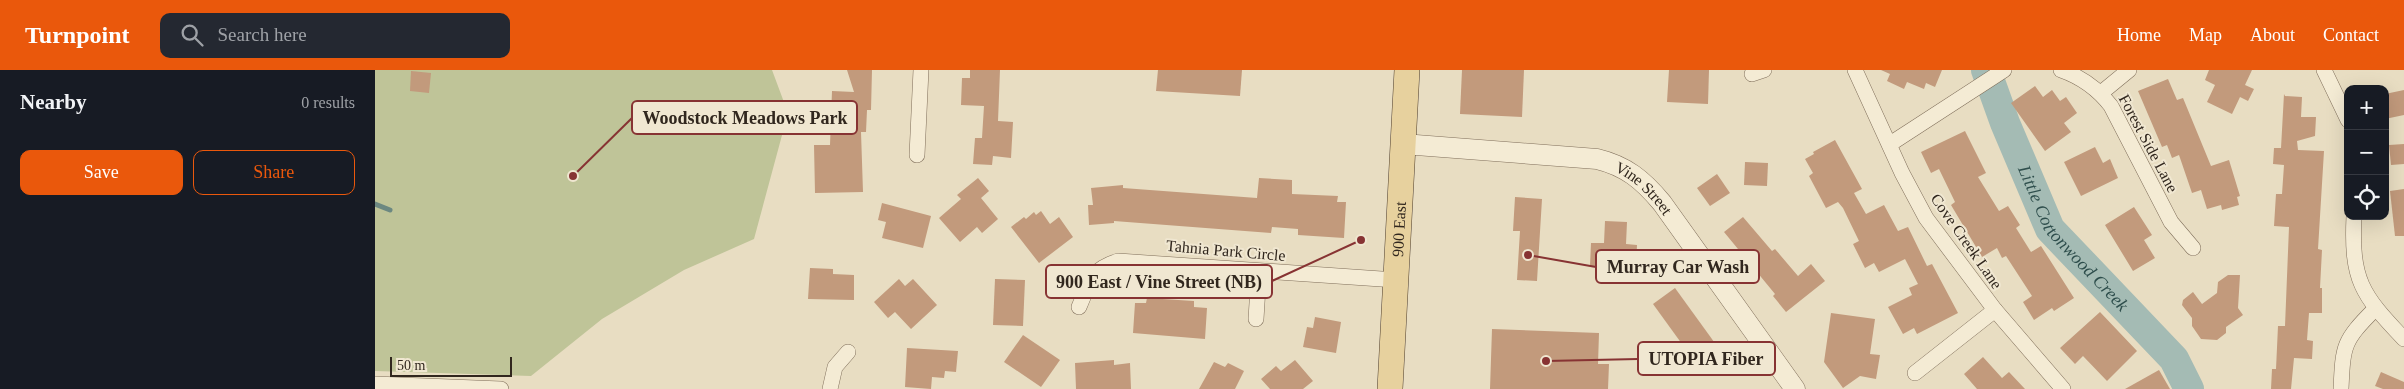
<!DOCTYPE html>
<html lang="en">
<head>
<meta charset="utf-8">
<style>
  body { margin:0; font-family:"Times New Roman",serif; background:#242831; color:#f1f3f6 }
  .controls { position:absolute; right:15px; top:15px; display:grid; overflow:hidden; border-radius:10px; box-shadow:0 5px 20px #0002 }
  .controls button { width:45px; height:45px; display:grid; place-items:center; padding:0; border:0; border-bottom:1px solid #363941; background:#171b24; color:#f1f3f6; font:25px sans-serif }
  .scale { position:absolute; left:15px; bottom:12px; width:122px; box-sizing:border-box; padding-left:5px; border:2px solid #31271e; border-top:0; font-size:14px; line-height:18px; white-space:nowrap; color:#31271e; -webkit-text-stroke:4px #f0e7d1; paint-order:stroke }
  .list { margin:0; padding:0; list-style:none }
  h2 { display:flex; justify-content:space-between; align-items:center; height:65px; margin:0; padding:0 20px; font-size:21px }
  h2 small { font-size:16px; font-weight:400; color:#9ea1a6 }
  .actions { display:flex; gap:10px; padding:15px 20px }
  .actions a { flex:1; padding:11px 0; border:1px solid #ea580c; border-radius:10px; text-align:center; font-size:18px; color:#ea580c }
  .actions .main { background:#ea580c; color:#fff }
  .icon { flex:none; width:28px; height:28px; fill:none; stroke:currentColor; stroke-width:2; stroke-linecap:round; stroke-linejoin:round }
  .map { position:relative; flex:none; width:2029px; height:319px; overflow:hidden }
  header { display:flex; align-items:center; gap:30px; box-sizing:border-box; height:70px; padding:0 25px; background:#ea580c; color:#fff }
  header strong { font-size:24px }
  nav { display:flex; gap:28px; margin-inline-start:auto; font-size:18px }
  .search { width:350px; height:45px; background:#242831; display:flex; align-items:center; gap:12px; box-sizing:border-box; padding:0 18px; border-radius:10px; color:#9ea1a6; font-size:19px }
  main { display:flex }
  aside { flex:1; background:#171b24 }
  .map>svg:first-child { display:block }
</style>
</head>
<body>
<header>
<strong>Turnpoint</strong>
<div class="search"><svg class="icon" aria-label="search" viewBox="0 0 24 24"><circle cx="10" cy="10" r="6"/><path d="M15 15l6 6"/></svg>Search here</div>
<nav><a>Home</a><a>Map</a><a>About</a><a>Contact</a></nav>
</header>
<main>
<aside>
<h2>Nearby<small>0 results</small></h2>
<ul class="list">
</ul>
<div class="actions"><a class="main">Save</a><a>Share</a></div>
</aside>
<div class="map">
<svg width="2029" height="319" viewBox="0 0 2029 319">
  <rect width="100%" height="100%" fill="#e8ddc2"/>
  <path fill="#bfc498" d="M0,0H397L413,43L379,169L309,200L227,249L156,306L0,301Z"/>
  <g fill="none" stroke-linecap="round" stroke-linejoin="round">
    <path stroke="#6c8881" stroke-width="5" d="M0,134L15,140"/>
    <path stroke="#a4bbb4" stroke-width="30" id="s1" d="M1611,0L1630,53L1675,159L1799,289L1814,319"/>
  </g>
  <g fill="#c29a7c">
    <path d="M472,0H497L496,40H492L491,62H486L488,122L440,123L439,75H455L457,21L479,22Z"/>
    <path d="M595,0H625L623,51L638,52L636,88L618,86L617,95L598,94L600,68H607L609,36L586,35L587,8H595Z"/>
    <path d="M783,0H867L865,26L781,21Z"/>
    <path d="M1087,0H1149L1147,47L1085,44Z"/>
    <path d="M1294,0H1334L1333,34L1292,32Z"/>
    <path d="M1506,0H1567L1560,17L1551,13L1549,19L1532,12L1529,19L1512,11L1515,4Z"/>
    <path d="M1834,0H1877L1870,15L1879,19L1873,31L1865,27L1857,44L1832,32L1840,15L1830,10Z"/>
    <path d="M36,1L56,3L54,23L35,21Z"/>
    <path d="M1793,9L1802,30L1808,28L1836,96L1854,90L1865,126L1862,127L1864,135L1847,140L1846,135L1832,139L1826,120L1817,123L1804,85L1797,88L1792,75L1787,77L1763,21Z"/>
    <path d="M1660,16L1668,27L1677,20L1685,31L1691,27L1702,43L1689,53L1696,62L1670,81L1636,33Z"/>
    <path d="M2029,20V45L2010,49V24Z"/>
    <path d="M1909,24L1910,26L1927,27L1926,47H1941L1940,66L1922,71L1923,80L1949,81L1943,179L1947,180L1945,218H1947V243H1934L1932,270L1938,271L1937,289L1919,288L1916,319H1896L1897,299H1901L1903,256H1910L1914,157L1899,156L1901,124H1907L1909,95L1898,94L1899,78H1906Z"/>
    <path d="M1590,61L1611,103L1603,107L1624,141L1633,136L1645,155L1641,158L1656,182L1666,176L1699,228L1679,241L1677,238L1659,250L1648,232L1657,226L1631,186L1627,188L1622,178L1607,187L1576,135L1580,132L1564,99L1556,103L1546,82Z"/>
    <path d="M1460,70L1487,119L1479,123L1491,144L1509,135L1523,161L1533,157L1552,196L1557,194L1583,243L1542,264L1539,258L1528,264L1513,237L1537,225L1534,218L1543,214L1530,189L1504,202L1499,193L1490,198L1478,174L1484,171L1468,138L1463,132L1451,138L1434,106L1438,103L1430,89L1439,84L1438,82Z"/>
    <path d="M2029,74V94L2016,95L2014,75Z"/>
    <path d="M1720,77L1728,93L1735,89L1743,108L1706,126L1689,92Z"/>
    <path d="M1370,92L1393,93L1392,116L1369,115Z"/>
    <path d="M1342,104L1355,123L1335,136L1322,118Z"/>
    <path d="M603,108L614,121L606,128L623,149L607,163L602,157L585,172L564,148L586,129L582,125Z"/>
    <path d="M884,108L917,110V124L963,126L962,132H971L969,168L923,165V159L897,157L896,163L739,151V153L714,155L713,135H718L716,118L748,115V118L882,128Z"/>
    <path d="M2029,119V166H2020L2015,121Z"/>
    <path d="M1140,127L1167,129L1162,211L1142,210L1145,161H1138Z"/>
    <path d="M507,133L556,146L548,178L507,168L511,152L503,150Z"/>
    <path d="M1759,137L1777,165L1769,170L1780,188L1758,201L1730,155Z"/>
    <path d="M666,141L675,154L684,147L698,167L664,193L636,157L649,147L651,149L659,142L661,145Z"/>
    <path d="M1368,147L1397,181L1400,179L1423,206L1436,194L1450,211L1411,242L1398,226L1400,224L1349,162Z"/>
    <path d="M1230,151L1252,152L1251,174L1262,175L1261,198L1215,196L1216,173H1229Z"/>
    <path d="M435,198L458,199V204L479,205V230L433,229Z"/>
    <path d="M1853,205H1865L1863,238L1868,245L1851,257V263L1842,270L1826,269L1817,256V248L1807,235L1808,230L1818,222L1827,234L1842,223L1843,212Z"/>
    <path d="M524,209L530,216L538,209L562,235L536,259L520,242L513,248L499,232Z"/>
    <path d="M620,209L650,210L648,256L618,255Z"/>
    <path d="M1300,218L1342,276L1320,292L1278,234Z"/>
    <path d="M772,228L819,231V237L832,238L830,269L758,263L760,233H771Z"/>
    <path d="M1725,242L1762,281L1732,311L1708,286L1700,294L1685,278Z"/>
    <path d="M1456,243L1500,249L1495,284L1505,285L1501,309L1485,306L1468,318L1449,292Z"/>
    <path d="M940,247L966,252L961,283L928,277L932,257L938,258Z"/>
    <path d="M1117,259L1224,263L1223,294H1234L1233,319H1115Z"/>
    <path d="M648,265L685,290L666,317L629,292Z"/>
    <path d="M532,278L583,281L581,302L570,301L569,308L557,307L556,319L530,317Z"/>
    <path d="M1608,287L1627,308L1634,302L1650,319H1602L1589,304Z"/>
    <path d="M739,290V295L755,293L756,319H701L700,293Z"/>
    <path d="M920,290L938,311L928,319H895L886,309L901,296L906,301Z"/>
    <path d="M839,292L850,297L853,293L869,301L860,319H824Z"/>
    <path d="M1784,300L1795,319H1750Z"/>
    <path d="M2006,302L2029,312V319H2008L2000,316Z"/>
  </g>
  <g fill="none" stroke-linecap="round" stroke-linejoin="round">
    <defs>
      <g id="minor">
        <path d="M1480,0L1527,103L1551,148L1620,240L1688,319"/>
        <path d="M1686,0C1706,7 1723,19 1736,36L1796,152L1818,178"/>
        <path d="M1949,0L1973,50"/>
        <path d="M1377,4L1389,0"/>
        <path d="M1726,23L1754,0"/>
        <path d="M1515,74L1629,0"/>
        <path d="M542,85L546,0"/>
        <path d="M1979,146C1976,210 1986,224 2029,269"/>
        <path d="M704,237C715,212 715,200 743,191L1021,210"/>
        <path d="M881,249L884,201"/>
        <path d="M1540,303L1620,240"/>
        <path d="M0,314L126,319"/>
        <path d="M455,319L460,297L473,282"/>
        <path d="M1966,319C1968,275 1968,271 2000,239"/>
      </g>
      <g id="tertiary">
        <path id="s2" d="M1028,74L1222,89C1251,96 1268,110 1287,133L1420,319"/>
      </g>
      <g id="primary">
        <path id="s3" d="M1015,319L1032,0"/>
      </g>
    </defs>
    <use href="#minor" stroke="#806f5b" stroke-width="16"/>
    <use href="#tertiary" stroke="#806f5b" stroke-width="21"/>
    <use href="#primary" stroke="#4e3e2f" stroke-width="26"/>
    <use href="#minor" stroke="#f4ebd4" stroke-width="15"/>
    <use href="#tertiary" stroke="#f4ebd4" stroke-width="20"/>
    <use href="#primary" stroke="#e7d19e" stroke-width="25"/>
  </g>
  <g text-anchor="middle" stroke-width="4" stroke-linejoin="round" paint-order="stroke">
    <g font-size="16" fill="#31271e" stroke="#f0e7d1">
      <text transform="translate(1774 73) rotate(62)" y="6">Forest Side Lane</text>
      <text dy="6" stroke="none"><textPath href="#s2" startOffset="251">Vine Street</textPath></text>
      <text dy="6" stroke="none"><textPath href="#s3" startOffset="160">900 East</textPath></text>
      <text transform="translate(1592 171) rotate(55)" y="6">Cove Creek Lane</text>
      <text transform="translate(851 180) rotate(5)" y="6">Tahnia Park Circle</text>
    </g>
    <g font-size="18" font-style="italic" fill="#2f4f4d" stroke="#f0e7d1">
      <text dy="6" stroke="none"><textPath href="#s1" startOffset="192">Little Cottonwood Creek</textPath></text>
    </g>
  </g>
  <path fill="none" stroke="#873333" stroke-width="2" d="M198 106L257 48M1153 185L1221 197M986 170L897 211M1171 291L1263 289"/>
  <g fill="#873333" stroke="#f0e7d1" stroke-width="2">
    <circle cx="198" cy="106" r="5"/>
    <circle cx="1153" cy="185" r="5"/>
    <circle cx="986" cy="170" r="5"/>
    <circle cx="1171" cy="291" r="5"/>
  </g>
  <g fill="#f0e7d1" stroke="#873333" stroke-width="2">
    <rect x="257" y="31" width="225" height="33" rx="5"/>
    <rect x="1221" y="180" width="163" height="33" rx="5"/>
    <rect x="671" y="195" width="226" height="33" rx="5"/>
    <rect x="1263" y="272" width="137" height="33" rx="5"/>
  </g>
  <g font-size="18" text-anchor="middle" font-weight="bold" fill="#31271e">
    <text x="370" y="54">Woodstock Meadows Park</text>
    <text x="1303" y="203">Murray Car Wash</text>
    <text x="784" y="218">900 East / Vine Street (NB)</text>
    <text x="1331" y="295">UTOPIA Fiber</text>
  </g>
</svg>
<div class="controls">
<button>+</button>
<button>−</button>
<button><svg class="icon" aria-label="locate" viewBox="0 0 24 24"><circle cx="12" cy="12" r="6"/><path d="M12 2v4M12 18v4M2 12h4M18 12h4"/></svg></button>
</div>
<div class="scale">50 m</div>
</div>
</main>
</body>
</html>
